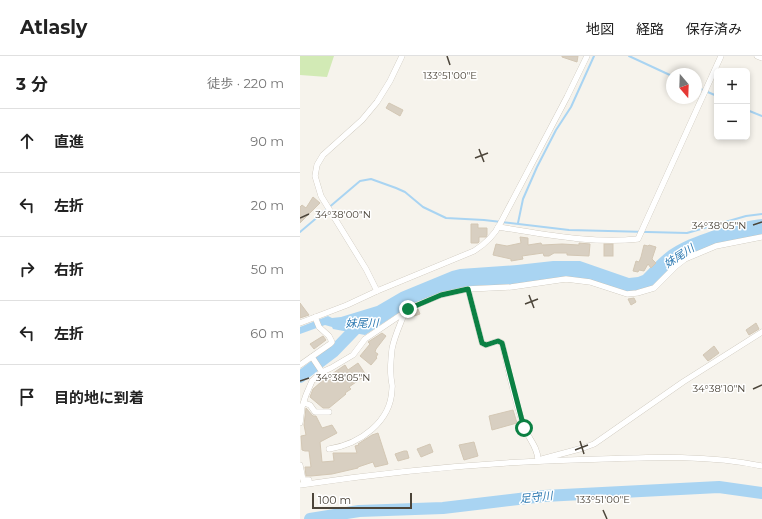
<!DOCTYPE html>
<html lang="ja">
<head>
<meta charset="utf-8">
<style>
  body { margin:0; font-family:Montserrat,"Noto Sans JP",sans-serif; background:#f2f2f2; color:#222 }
  .controls { position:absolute; right:12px; top:12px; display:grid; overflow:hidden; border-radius:6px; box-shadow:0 2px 6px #0003 }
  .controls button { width:36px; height:36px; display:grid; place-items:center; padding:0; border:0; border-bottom:1px solid #e0e0e0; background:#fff; color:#222; font:20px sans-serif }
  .compass { position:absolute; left:366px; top:12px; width:36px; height:36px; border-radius:50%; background:#fff; box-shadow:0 2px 6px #0003; rotate:161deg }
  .scale { position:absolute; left:12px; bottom:10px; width:100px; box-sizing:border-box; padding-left:4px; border:2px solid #4b4439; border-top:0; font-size:11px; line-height:14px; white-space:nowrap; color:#4b4439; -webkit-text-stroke:3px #fff; paint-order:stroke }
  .stop { position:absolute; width:12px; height:12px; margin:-9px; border:3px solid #0b8043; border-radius:50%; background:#fff }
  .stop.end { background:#0b8043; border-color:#fff; box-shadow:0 1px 4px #0008 }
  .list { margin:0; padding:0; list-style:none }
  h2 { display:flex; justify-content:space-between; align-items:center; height:52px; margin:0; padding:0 16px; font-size:17px }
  h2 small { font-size:13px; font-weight:400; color:#767676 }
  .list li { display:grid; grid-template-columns:26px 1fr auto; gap:12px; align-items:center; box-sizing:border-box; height:64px; padding:0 16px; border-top:1px solid #e0e0e0 }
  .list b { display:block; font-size:15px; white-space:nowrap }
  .list em { font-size:13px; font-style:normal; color:#767676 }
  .icon { flex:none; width:22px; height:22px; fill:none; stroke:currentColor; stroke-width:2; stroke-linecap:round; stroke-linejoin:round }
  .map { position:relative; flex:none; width:462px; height:463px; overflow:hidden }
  header { display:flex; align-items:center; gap:24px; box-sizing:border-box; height:56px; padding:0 20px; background:#fff; border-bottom:1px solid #e0e0e0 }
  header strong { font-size:19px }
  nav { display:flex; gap:22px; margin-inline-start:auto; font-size:14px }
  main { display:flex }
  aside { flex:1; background:#fff }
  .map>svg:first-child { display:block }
</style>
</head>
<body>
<header>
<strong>Atlasly</strong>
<nav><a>地図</a><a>経路</a><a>保存済み</a></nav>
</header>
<main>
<aside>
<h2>3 分<small>徒歩 · 220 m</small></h2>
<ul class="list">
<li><svg class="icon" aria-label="ahead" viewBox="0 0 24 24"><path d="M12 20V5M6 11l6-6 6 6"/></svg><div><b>直進</b></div><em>90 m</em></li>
<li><svg class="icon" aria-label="left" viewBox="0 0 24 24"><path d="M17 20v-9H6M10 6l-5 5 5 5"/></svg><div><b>左折</b></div><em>20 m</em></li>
<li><svg class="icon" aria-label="right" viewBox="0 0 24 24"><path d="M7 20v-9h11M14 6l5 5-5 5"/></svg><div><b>右折</b></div><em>50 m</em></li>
<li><svg class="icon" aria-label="left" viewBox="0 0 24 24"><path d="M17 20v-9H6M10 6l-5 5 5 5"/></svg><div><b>左折</b></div><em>60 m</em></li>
<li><svg class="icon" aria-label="arrive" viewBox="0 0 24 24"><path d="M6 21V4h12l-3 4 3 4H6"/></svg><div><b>目的地に到着</b></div></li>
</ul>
</aside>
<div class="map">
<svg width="462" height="463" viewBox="0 0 462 463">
  <rect width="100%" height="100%" fill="#f6f3ec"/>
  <path fill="#d2eab5" d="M0,0H34L27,21L0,19Z"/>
  <path fill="#a9d4f2" d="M462,163V179L384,202L356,228L342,235L326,236L293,225L280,222L210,229L170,230L106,252L65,279L33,273L32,271L25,269L0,278V271L28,260L32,262L41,261L77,250L101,236L152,215L160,213L217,209L253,205H280L329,222L338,221L343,219C353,209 363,197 376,190C395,179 440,165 462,163Z"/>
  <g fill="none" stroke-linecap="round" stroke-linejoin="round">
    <g stroke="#a9d4f2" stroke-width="2">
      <path d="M329,0L372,20"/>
      <path d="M396,31L417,40"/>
      <path d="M447,54L462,60"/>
      <path d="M218,167L223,143L237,111L256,74L271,51L294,0"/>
      <path d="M0,176L60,125L71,123L96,132L105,136L123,151L146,162L184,164L269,174L387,177L446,160L462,158"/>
    </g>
    <g stroke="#a9d4f2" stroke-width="12">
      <path d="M0,321L33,296L63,265"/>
      <path d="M10,463L59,455L143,452L244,440L419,431L462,437"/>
    </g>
  </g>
  <g fill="#d8cfc1" stroke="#d3c7b4">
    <path d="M262,0H278L277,6L262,1Z"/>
    <path d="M89,47L103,54L100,60L86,52Z"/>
    <path d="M13,141L20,147L0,167V151L2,149L6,152Z"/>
    <path d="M171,168H178V172H187V179L186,181H179V186L178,187H171Z"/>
    <path d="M220,181L228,182V189L241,187L242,189L262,188L279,189V187L290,188L289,200L267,199V197H254L249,200H244L243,197L222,200L223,203L211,205V203L193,199L196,188L207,190L221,187Z"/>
    <rect x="304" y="188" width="9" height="12"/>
    <path d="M344,189L348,190L349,189L356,191L352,203L356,207L351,212L348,208L344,215L339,214L338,216L333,215L336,205L339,206L341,201Z"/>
    <path d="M334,242L336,246L331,249L328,243Z"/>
    <path d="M0,247L9,259L0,262Z"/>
    <path d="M118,253L120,258L114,260L113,256Z"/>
    <path d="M456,267L459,273L449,279L446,274Z"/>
    <path d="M82,277L86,280L76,293L75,296L78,298L76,301L77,302L71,309L60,300L70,288L68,286Z"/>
    <path d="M23,280L26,284L14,293L10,288Z"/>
    <path d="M414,290L419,297L408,305L403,299Z"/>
    <path d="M58,307L66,319L49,331L51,333L45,337L46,338L29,352H23L10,341L13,333L21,326L19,324L24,320L26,322L45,309L48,314Z"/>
    <path d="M6,352L13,360H16L22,372L32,369L37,377L20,386L22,406L34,405L33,397H57L55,390L59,389L58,388L72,379L78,377L88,408L75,411L73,406L58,411V412L32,418L11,420H6L5,411H11L9,395H5L2,394L1,380L6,379L4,369Z"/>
    <path d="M213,354L217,367L192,374L189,360Z"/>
    <path d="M174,386L178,400L164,404L159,389Z"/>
    <path d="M130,388L133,396L121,401L117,393Z"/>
    <path d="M104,395H107L109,402L98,405L95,398Z"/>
  </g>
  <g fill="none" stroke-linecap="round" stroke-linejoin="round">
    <defs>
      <g id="street">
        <path d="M457,0L462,2"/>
        <path d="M198,171C244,178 292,188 338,183L421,0"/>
        <path d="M168,233L182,287L186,289L198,285L202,287C209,315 214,344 224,371C228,382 238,391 238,404"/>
        <path d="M77,235L66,213L21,140L15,120L17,109L23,99L62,64L77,46L90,25L102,0"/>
        <path d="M0,267L47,249L77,235L174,195C185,188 194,180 200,168L267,41L287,0"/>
        <path d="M12,301L22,316"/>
        <path d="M0,309L30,288L32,286L29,280L19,271L15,261"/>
        <path d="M4,347L10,349L15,356H29"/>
        <path d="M0,367L2,351L6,339L12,325L22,316L31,312L53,299L65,283L114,250L141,239L168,233L211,231L266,223L290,226L327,238L337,237L354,232L376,210L385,203L416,190L462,181"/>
        <path d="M29,393C60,388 91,366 92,333C93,329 91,325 91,321C90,312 91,302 92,293C94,282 99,271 103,261L106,257"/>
        <path d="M242,403L283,392L294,388L383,326L462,276"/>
        <path d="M0,409L3,424H9"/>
        <path d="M0,429C100,414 201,405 302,403C355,401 409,399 462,410"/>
      </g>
    </defs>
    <use href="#street" stroke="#c2bbae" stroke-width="6"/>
    <use href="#street" stroke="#fff" stroke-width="5.5"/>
  </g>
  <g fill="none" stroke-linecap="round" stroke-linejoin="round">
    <path stroke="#0b8043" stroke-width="5" d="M108,253L141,239L168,233L182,287L186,289L198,285L202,287L224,372"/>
  </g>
  <path fill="none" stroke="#4b4439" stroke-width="1.5" d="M147,0L150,9M179,93L184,106M175,102L188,97M0,162L9,158M453,169L462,166M229,239L234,252M225,248L238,243M0,325L9,322M453,333L462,329M280,385L284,398M275,394L288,389M303,454L307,463"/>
  <g text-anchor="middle" stroke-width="3" stroke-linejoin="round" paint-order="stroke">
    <g font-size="11" font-style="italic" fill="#2e7ab2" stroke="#fff">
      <text transform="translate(379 200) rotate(-33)" y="4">妹尾川</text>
      <text x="62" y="271">妹尾川</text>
      <text transform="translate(236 441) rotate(-6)" y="4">足守川</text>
    </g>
  </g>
  <g font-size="10" text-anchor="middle" fill="#4b4439" stroke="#fff" stroke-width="3" stroke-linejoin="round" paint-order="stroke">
    <text x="150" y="23">133°51'00"E</text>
    <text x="43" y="162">34°38'00"N</text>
    <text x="419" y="173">34°38'05"N</text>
    <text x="43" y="325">34°38'05"N</text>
    <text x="419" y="336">34°38'10"N</text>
    <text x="303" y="447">133°51'00"E</text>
  </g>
</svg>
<div class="controls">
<button>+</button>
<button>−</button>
</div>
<svg class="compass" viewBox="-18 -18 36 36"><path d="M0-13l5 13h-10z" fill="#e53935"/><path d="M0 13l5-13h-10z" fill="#767676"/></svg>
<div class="scale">100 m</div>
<div class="stop" style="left:224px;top:372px"></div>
<div class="stop end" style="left:108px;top:253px"></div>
</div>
</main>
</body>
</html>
